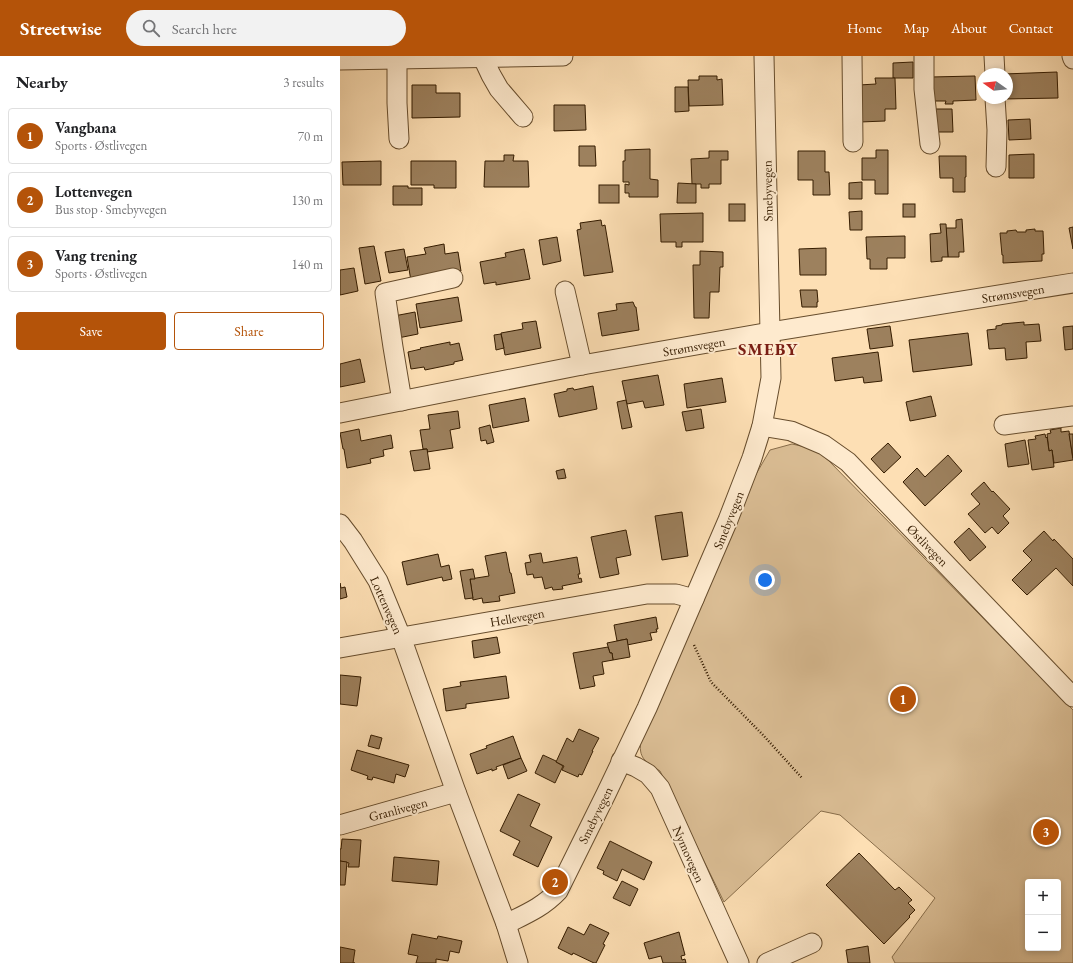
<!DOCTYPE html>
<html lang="en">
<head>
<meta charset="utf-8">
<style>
  body { margin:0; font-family:"EB Garamond",serif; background:#f2f2f2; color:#202124 }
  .controls { position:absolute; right:12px; bottom:12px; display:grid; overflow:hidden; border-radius:4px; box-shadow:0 2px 6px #0003 }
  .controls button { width:36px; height:36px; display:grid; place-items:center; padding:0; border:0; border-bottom:1px solid #e0e0e0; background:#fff; color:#202124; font:20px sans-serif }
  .compass { position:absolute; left:637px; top:12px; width:36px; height:36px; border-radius:50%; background:#fff; box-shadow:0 2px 6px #0003; rotate:285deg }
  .you { position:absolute; left:425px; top:524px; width:14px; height:14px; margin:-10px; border:3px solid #fff; border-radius:50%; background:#1a73e8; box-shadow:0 0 0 6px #1a73e833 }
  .badge { display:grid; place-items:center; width:26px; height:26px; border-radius:50%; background:#b45309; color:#fff; font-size:13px; font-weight:700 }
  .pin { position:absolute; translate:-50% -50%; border:2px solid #fff; box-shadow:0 1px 4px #0006 }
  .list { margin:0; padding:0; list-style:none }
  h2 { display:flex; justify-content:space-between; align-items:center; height:52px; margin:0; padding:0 16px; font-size:17px }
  h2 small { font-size:13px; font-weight:400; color:#757577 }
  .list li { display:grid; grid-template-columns:26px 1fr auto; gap:12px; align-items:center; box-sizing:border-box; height:56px; margin:0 8px 8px; padding:0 8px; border:1px solid #e0e0e0; border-radius:4px }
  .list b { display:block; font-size:15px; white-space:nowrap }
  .list p { margin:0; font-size:13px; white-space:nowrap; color:#757577 }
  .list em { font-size:13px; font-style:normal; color:#757577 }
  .actions { display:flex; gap:8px; padding:12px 16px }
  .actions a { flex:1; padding:9px 0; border:1px solid #b45309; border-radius:4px; text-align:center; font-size:14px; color:#b45309 }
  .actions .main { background:#b45309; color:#fff }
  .icon { flex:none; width:22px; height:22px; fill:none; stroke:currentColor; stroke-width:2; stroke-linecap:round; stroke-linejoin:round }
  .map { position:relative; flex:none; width:733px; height:907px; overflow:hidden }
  header { display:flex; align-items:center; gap:24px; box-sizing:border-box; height:56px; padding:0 20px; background:#b45309; color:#fff }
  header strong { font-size:19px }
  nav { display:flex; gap:22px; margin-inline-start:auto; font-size:14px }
  .search { width:280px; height:36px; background:#f2f2f2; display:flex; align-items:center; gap:10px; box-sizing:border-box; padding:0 14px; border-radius:22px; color:#757577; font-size:15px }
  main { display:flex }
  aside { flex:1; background:#fff }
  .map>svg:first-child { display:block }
</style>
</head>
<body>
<header>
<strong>Streetwise</strong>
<div class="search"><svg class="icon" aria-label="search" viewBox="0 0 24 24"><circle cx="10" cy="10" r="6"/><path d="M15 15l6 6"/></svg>Search here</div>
<nav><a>Home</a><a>Map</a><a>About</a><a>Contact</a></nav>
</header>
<main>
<aside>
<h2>Nearby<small>3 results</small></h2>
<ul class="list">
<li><span class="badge">1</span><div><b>Vangbana</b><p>Sports · Østlivegen</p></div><em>70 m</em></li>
<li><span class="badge">2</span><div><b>Lottenvegen</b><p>Bus stop · Smebyvegen</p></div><em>130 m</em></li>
<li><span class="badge">3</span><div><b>Vang trening</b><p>Sports · Østlivegen</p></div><em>140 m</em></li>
</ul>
<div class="actions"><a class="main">Save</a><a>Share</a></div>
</aside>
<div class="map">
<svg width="733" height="907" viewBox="0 0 733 907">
  <rect width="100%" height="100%" fill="#fddfb4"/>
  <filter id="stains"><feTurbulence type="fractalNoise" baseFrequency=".005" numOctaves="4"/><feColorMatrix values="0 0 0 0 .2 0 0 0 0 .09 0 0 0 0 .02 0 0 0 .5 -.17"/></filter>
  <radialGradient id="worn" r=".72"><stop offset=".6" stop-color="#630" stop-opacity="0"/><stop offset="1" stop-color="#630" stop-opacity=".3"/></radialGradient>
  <path fill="#dbbe95" stroke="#886d4a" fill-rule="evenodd" d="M452,388L475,393L489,405L733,654V907H555L552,901L595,842L500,759L481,755L384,846L320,715C305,705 298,703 301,683L388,487L408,432L430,394ZM688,826H718V892H688Z"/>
  <g fill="#9d815e" stroke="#351c00">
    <path d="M573,6V22H553V7Z"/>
    <path d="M717,16L718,42L664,43V42H667V18H664Z"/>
    <path d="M359,20H377V24L382,23L383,49L349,50L348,24H359Z"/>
    <path d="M635,20L636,44L613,45V48H605L606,45H591V21Z"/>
    <path d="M535,22H555L556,53H545V65L520,66L519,29L536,28Z"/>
    <path d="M72,29H96V37H120V61L72,62Z"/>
    <path d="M335,31H348L349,55L335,56Z"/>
    <path d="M214,49H245L246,74L214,75Z"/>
    <path d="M595,53H612L613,76H595Z"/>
    <path d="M690,63L691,83L669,84L668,64Z"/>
    <path d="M239,90H255L256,110H239Z"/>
    <path d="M310,93V123L318,124V141H289V137H285V128L289,129V126H283V105H285V94Z"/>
    <path d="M536,94H548V138H535V124H522V102H536Z"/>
    <path d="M369,95H388V104H381V128H369V132H361V128H352L351,103L369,102Z"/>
    <path d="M458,95H485V116H489L490,139H473V124H458Z"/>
    <path d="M694,98V122H669V99Z"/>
    <path d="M164,99H174L173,105H188L189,131H144L145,105H164Z"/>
    <path d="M599,100H626V121H625V136H613V122H600Z"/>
    <path d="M41,105V129H3L2,106Z"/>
    <path d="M71,105H116V132H94V129H71Z"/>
    <path d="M522,126V143H509V127Z"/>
    <path d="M338,127L356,128V147H337Z"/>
    <rect x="259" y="129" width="20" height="18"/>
    <path d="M53,130H68V132H82V149H53Z"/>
    <rect x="389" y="148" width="16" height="17"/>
    <rect x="563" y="148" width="12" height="13"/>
    <path d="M522,155V174H510L509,156Z"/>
    <path d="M363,157V186H342V191H336V186H321L320,158Z"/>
    <path d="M622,163L624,196H619V201H608L606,172H616V164Z"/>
    <path d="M261,164L262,170L265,169L273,216L244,220L237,174L241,173L240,167Z"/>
    <path d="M600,168H606L608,201H602V205L591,206L590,178L601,177Z"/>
    <path d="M733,171V193L729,172Z"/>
    <path d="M695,173V175H703L704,198H702V205L663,207V199H662L660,177H667V175L676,174L677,176H686V174Z"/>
    <path d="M565,180V202H547V213H530V203H527L526,181Z"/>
    <path d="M217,181L221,205L203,209L199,184Z"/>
    <path d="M104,188L105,198L118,196L121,215L71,225L67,201L86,198L84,192Z"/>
    <path d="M34,190L41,225L25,228L19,192Z"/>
    <path d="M486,192V219H460L459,193Z"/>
    <path d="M64,193L68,214L49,217L45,196Z"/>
    <path d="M184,193L190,223L156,229V226L144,228L140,206L166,201L165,197Z"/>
    <path d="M360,195L383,196V211H380L379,236H370L369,262H354L353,209H360Z"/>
    <path d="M14,212L18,235L0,239V214Z"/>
    <path d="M460,234H477L478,246H477V251H462Z"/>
    <path d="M118,241L122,265L80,272L76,248Z"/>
    <path d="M293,246L295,251H296L299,274L262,280L258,257L277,254L276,248Z"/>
    <path d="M75,256L78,278L58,282L54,260Z"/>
    <path d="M196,265L201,292L165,299L161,277L183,273L182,267Z"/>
    <path d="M684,266V269L699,268L701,285L686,286L687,302L666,304L665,292L649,293L647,274L656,273V270L662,269V268Z"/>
    <path d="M550,270L553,290L530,293L527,273Z"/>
    <path d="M733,270V293L725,294L723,271Z"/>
    <path d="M628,277L632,309L573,316L569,284Z"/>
    <path d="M161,278L164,292L156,294L154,279Z"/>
    <path d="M110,286V289L119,287L123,304L114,306V308L85,314L84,311L71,313L68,296L81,293L80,292Z"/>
    <path d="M538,296L542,325L524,327L523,321L495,325L492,302Z"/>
    <path d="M20,303L25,326L0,331V308Z"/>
    <path d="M318,319L324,349L305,352L303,345L287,348L282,325Z"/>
    <path d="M382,322L386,346L347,352L344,328Z"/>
    <path d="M253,330L257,353L219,361L214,338L227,335V333L233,332L234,334Z"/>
    <path d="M591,340L596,360L570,365L566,346Z"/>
    <path d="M185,342L189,365L153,372L149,349Z"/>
    <path d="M286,344L292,371L282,373L277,346Z"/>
    <path d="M361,353L364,372L346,375L342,356Z"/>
    <path d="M118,355L120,372L110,374L113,392L87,396V393H83L80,374L90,373L88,359Z"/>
    <path d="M150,369L154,386L147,388L146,384L141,385L139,372Z"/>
    <path d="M721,372V376L729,375L733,404L714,407L712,394L709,395L707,378L711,377L710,374Z"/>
    <path d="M19,373L21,385L51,379L53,392L43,394L44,400L30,403L31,407L7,412L4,393H3L0,377Z"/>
    <path d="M705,378L706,382L707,381L709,395L712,394L714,411L692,414L688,384L696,383L695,380Z"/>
    <path d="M729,378H733V402Z"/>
    <path d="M685,384L689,408L668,411L665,388Z"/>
    <path d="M548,387L561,401L544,417L531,403Z"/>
    <path d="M87,393L90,413L74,415L70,395Z"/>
    <path d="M608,399L622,415L585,450L563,426L577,412L585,421Z"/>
    <path d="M224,413L226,422L218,423L216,415Z"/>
    <path d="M644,426L652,436L653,435L670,453L663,460L669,467L658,478L652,471L645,477L628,458L640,448L631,438Z"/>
    <path d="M342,456L348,500L322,504L315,460Z"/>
    <path d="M629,472L646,491L630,505L614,486Z"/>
    <path d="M286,474L291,499L276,502L279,518L260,522L251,481Z"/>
    <path d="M704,475L713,485L714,483L733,503V530L716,512L687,539L672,524L692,504L683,495Z"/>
    <path d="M166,496L170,517H171L175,537L159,540L160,545L143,547L142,542L133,544L130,523L149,520L145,500Z"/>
    <path d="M201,497L203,507L237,501L240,518H238L239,523L241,522L242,526L222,530L223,533L213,534L212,531L205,533L202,521L194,522L193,518L187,519L185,507L191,506L189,499Z"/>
    <path d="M98,498L101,511L109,509L112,523L103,525L102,521L67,529L62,506Z"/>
    <path d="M133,513L135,523H130L133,542L125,543L120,515Z"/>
    <path d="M0,527L1,532L5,531L7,541L0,543Z"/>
    <path d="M316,561L318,573H316L317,576L310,577L312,584L287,589V583L277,585L274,569Z"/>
    <path d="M157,581L160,597L134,602L132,585Z"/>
    <path d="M287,583L290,601L273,604L272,597H270L267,587Z"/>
    <path d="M268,591L270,597H272L273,604L262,606L264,618L253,620L255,630L240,633L233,597Z"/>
    <path d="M0,619L21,621L17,650L0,648Z"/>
    <path d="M166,620L169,642L126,648V652L106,655L103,633L121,630L120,626Z"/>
    <path d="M239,673L259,682L252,695H253L242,719L239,718L238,721L222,714L224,710L216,706L227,682L233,686Z"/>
    <path d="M31,679L42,682L39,693L28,690Z"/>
    <path d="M173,680L181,702L156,711L157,713L152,715V713L137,718L130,698L147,692L146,690Z"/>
    <path d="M17,694L69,709L65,721L56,718L54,727L33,721L32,724L27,723L28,720L11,714Z"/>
    <path d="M203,699L216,705V706L223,710L215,727L195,717Z"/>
    <path d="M181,702L187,715L168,723L163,709Z"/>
    <path d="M178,738L200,748L190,770L212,781L198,811L173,799L180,785L160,775Z"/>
    <path d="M2,783L21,784L19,811H8L9,807L0,805V793H1Z"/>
    <path d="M270,785L312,806L304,824L282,813L277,825L263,818L264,815L257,812Z"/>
    <path d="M519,797L555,834L559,831L572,844L568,847L575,854L569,860L570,861L544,888L486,829Z"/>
    <path d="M54,801L99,805L97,829L52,825Z"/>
    <path d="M0,805L7,806L5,829H0Z"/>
    <path d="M282,825L298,833L290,850L273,842Z"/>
    <path d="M250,868L269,877L263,888L265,889L256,907H254L233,897L232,899L218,892L228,871L244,879Z"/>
    <path d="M339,876L345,899L341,900L342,904L345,903L346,907H323L321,900L309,903L304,887Z"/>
    <path d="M72,878L97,883L98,880L122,885L119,897L110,895L108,905L96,903V907H76L78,900L68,898Z"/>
    <path d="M528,890L530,907H508L506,894Z"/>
    <path d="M0,891L15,894L13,907H15H0Z"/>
  </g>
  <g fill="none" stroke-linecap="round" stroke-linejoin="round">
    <defs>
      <g id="minor">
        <path d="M512,0L513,86"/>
        <path d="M584,0V33L590,88"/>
        <path d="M654,0L655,18"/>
        <path d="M732,0L733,3"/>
        <path d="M143,2L151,19L159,33L183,61"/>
        <path d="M57,3V47L59,83"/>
        <path d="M0,4L223,0"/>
        <path d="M655,42L657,74L656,111"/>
        <path d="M225,235L242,309"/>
        <path d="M62,345L53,291L45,237L113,222"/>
        <path d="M0,357L242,309L430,276L733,227"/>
        <path d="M664,369L733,360"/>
        <path d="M422,370L451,375L484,389L508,406L733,641"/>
        <path d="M0,468L13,485L38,525L61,581L116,736L166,868L178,907"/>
        <path d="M0,592L307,538H336L354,543"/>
        <path d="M281,705L296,711L308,718L320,732L399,907"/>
        <path d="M0,769L116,736"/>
        <path d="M166,868C186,858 203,851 218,835L266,738L307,652L388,464L412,402L422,370L431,322L424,0"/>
        <path d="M427,907L472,887"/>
      </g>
    </defs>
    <use href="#minor" stroke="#674d2d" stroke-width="21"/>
    <path stroke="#351c00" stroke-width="2.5" stroke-dasharray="1 2" stroke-linecap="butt" d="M354,589L371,626L423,679L462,722"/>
    <use href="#minor" stroke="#feeace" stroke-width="19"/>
  </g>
  <g text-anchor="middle" stroke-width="4" stroke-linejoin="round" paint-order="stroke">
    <g font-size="13" fill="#351c00" stroke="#feeace">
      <text transform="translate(427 135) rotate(-91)" y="5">Smebyvegen</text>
      <text transform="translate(673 237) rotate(-9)" y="5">Strømsvegen</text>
      <text transform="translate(354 290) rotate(-10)" y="5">Strømsvegen</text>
      <text transform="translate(388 464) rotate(-68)" y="5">Smebyvegen</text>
      <text transform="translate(588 489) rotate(46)" y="5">Østlivegen</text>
      <text transform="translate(47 549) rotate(66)" y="5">Lottenvegen</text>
      <text transform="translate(177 561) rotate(-10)" y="5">Hellevegen</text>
      <text transform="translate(58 753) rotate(-15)" y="5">Granlivegen</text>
      <text transform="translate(255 759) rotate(-64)" y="5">Smebyvegen</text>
      <text transform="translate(349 798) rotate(66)" y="5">Nymovegen</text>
    </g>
    <g font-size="17" font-weight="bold" letter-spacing="1" fill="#7a1f14" stroke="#feeace">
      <text x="428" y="299">SMEBY</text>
    </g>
  </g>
  <rect width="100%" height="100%" filter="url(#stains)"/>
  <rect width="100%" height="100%" fill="url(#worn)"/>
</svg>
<div class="controls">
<button>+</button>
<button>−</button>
</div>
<svg class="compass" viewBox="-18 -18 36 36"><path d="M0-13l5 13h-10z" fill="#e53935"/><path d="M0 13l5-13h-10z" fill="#757577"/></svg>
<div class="you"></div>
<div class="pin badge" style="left:563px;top:643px">1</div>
<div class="pin badge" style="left:215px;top:826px">2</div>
<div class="pin badge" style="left:706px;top:776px">3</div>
</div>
</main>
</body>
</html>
